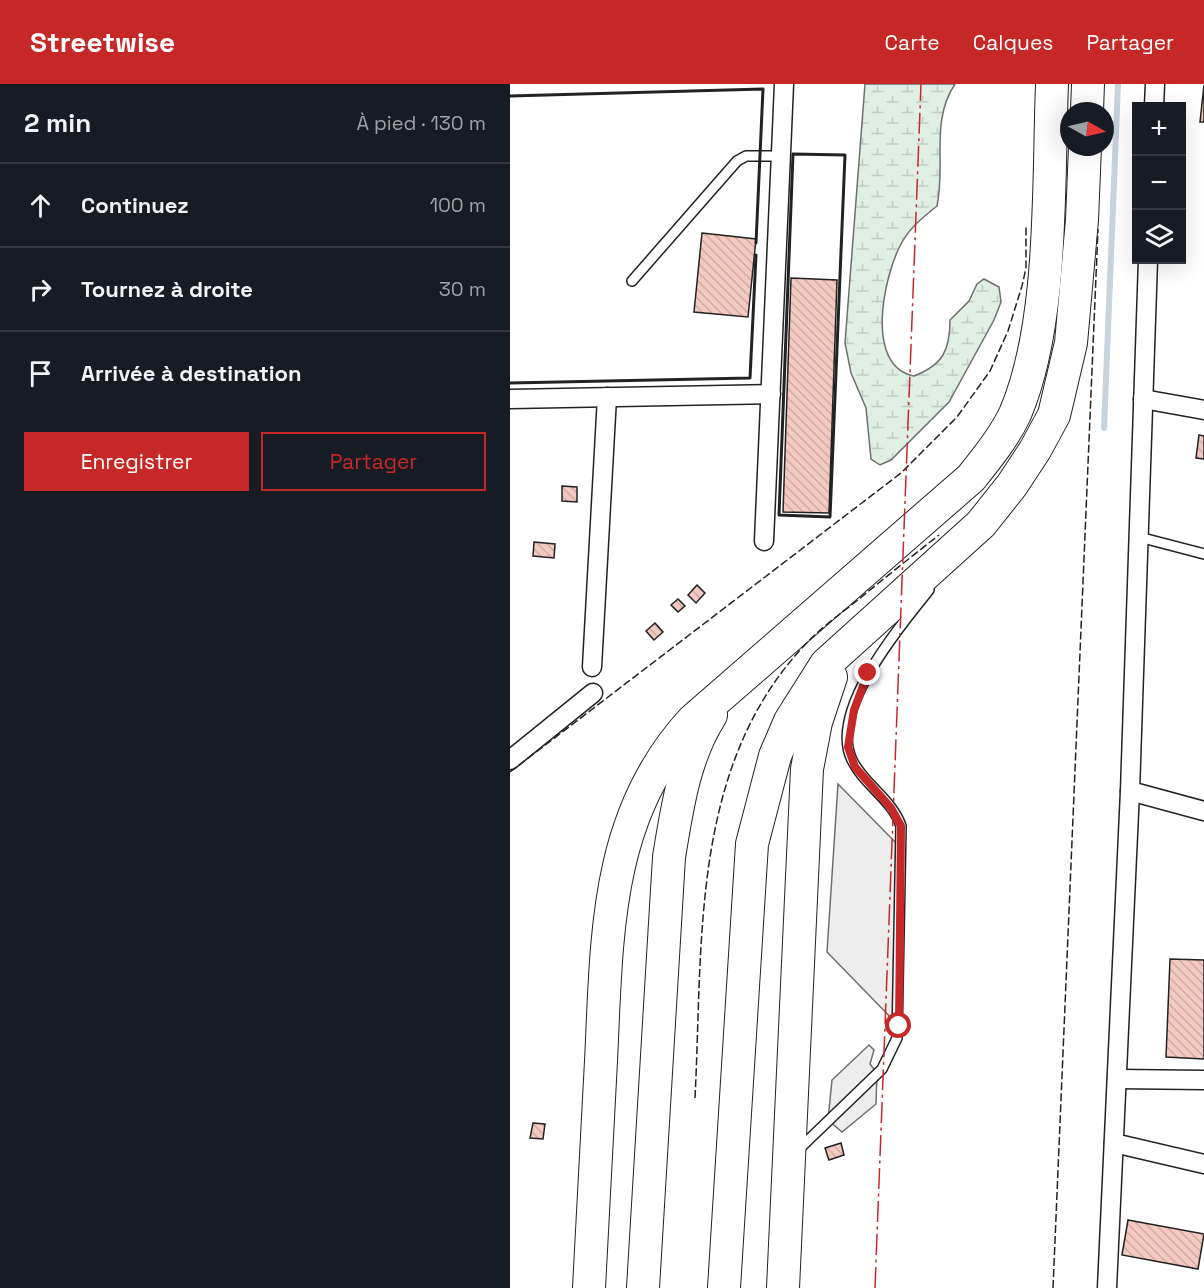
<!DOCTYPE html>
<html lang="fr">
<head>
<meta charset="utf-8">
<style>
  body { margin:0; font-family:"Space Grotesk",sans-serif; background:#20242c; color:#f1f3f6 }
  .controls { position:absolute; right:18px; top:18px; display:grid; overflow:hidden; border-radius:0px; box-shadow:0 6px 24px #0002 }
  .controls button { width:54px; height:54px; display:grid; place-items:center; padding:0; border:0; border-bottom:2px solid #363941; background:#171b24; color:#f1f3f6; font:30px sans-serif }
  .compass { position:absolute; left:550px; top:18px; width:54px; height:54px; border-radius:50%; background:#171b24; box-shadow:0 6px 24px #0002; rotate:98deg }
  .stop { position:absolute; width:18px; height:18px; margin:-14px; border:4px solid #c62828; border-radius:50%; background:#fff }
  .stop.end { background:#c62828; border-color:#fff; box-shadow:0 2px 6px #0008 }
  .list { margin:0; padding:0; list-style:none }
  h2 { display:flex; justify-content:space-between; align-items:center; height:78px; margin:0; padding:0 24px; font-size:26px }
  h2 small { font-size:20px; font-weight:400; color:#9ea1a6 }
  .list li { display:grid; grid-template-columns:39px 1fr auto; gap:18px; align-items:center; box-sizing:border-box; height:84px; padding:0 24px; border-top:2px solid #363941 }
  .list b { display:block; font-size:22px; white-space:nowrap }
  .list em { font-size:20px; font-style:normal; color:#9ea1a6 }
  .actions { display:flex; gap:12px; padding:18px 24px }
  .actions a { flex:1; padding:14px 0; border:2px solid #c62828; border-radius:0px; text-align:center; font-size:21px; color:#c62828 }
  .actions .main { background:#c62828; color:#fff }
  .icon { flex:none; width:33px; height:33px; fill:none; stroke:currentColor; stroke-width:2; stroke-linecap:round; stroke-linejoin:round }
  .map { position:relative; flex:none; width:694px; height:1204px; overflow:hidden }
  header { display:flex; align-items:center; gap:36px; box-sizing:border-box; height:84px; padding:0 30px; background:#c62828; color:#fff }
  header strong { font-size:28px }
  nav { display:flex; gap:33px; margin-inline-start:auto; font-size:21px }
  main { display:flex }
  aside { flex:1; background:#171b24 }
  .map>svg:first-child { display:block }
</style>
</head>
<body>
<header>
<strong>Streetwise</strong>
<nav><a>Carte</a><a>Calques</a><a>Partager</a></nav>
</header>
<main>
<aside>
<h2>2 min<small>À pied · 130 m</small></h2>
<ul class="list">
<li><svg class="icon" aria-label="ahead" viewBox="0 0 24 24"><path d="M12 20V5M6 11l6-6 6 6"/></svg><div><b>Continuez</b></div><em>100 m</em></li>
<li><svg class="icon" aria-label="right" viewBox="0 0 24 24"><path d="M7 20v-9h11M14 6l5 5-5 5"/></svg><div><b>Tournez à droite</b></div><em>30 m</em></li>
<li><svg class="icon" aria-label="arrive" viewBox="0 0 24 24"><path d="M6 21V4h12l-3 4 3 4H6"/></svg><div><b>Arrivée à destination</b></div></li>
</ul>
<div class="actions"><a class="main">Enregistrer</a><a>Partager</a></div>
</aside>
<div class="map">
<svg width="694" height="1204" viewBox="0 0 694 1204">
  <defs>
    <pattern id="wetland-marsh" width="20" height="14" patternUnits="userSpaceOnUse" patternTransform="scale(1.5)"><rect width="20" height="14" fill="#e0efe3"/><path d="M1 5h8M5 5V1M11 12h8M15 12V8" fill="none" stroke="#c0cdc2"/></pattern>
    <pattern id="building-back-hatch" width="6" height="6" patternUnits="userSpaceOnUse" patternTransform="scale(1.5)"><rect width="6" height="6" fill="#f3c9c0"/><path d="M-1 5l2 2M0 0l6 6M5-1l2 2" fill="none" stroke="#d0aca5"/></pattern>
  </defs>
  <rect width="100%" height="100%" fill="#fff"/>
  <path fill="url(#wetland-marsh)" stroke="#6f6f6f" stroke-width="1.5" d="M355,0H445C420,37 436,81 427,122C413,133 398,145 390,162C374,193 354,282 404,292C433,281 440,266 440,236L459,217L467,200L474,195L489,203L491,218L484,236L439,318L381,376L370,381L361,375L356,324L341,289L335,259Z"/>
  <g fill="#ededed" stroke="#6f6f6f" stroke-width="1.5">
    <path d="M328,700L392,765L389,942L317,868Z"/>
    <path d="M359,961L364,966L360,980L367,989L366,1020L332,1048L318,1036L322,996Z"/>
  </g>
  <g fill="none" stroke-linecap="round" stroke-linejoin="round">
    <path stroke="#c7d3dd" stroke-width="6" d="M594,344L608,0"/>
  </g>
  <g fill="url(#building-back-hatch)" stroke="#222" stroke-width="1.5">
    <path d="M694,1V38H690Z"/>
    <path d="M192,149L246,155L238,233L184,228Z"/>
    <path d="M281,194L327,196L319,429L273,428Z"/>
    <path d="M689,351L694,352V375L686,374Z"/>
    <path d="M52,402L67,403V418L52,417Z"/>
    <path d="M24,458L45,460L44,474L23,472Z"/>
    <path d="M187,501L195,509L186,519L178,511Z"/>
    <path d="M168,515L175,522L168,528L161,521Z"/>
    <path d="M145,539L153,548L144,556L136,547Z"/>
    <path d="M660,875L694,876V975L656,973Z"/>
    <path d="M23,1039L35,1040L33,1055L20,1054Z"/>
    <path d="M331,1059L334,1071L319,1076L315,1064Z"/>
    <path d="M618,1136L694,1150L688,1185L612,1171Z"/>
  </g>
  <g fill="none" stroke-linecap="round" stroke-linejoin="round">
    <defs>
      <g id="lane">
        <path d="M122,197L227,77L236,72H271"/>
        <path d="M629,453L694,470"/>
        <path d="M288,1066L372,985L387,954L391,742C382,715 354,701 342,676C318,627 390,542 419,506"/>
      </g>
      <g id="street">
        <path d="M644,22L645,0"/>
        <path d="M0,315L261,310"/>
        <path d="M633,315L694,326"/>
        <path d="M254,457L274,0"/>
        <path d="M82,583L97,313"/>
        <path d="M0,676L83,609"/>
        <path d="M620,707L694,727"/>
        <path d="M607,995L694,996"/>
        <path d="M604,1059L694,1080"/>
        <path d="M597,1204L620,707L638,176"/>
      </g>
      <g id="highway">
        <path d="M577,27L578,0"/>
        <path d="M79,1204C83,1128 87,1053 91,977C97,855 94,732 183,636L461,394C477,374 494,353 505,330C544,239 538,100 542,0"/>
        <path d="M133,1204L159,773C167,725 174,673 201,631"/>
        <path d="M214,1204L242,760L265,672L280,637L316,580L471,440L502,401L525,366L544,331L561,259L572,136L575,63"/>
        <path d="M273,1204L297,685L306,638L321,593"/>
      </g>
    </defs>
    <use href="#lane" stroke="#222" stroke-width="12"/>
    <use href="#street" stroke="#222" stroke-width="21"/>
    <use href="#highway" stroke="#222" stroke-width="34"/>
    <use href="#lane" stroke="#fff" stroke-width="9"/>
    <use href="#street" stroke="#fff" stroke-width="18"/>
    <use href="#highway" stroke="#fff" stroke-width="32"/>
    <g stroke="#222" stroke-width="1.5" stroke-dasharray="8 3" stroke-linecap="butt">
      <path d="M0,688L391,389L447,333L480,287L498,247L512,202L516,184V141"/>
      <path d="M185,1014C193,859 180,686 292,564C307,547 326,533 344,519C372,496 401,473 429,451"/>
      <path d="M543,1204L588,145"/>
    </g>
    <g stroke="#222" stroke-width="3">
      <path d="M0,12L253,5L246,159"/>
      <path d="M283,70L335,71L320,433L269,431Z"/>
      <path d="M0,299L240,294L246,171"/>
    </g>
    <path stroke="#c62828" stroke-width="1.5" stroke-dasharray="21 4.5 3 4.5" stroke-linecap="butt" d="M365,1204L411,0"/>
  </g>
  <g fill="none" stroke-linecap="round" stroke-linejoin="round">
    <path stroke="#c62828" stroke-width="8" d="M358,589L344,626L338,663L345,683L381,724L391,742L389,942"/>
  </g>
</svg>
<div class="controls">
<button>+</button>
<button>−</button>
<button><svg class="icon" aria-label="layers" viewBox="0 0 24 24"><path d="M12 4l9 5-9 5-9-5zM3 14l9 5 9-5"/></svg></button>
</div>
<svg class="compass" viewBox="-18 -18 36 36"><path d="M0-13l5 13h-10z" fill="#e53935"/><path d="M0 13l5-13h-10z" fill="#9ea1a6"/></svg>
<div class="stop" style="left:389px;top:942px"></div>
<div class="stop end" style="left:358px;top:589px"></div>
</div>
</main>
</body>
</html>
